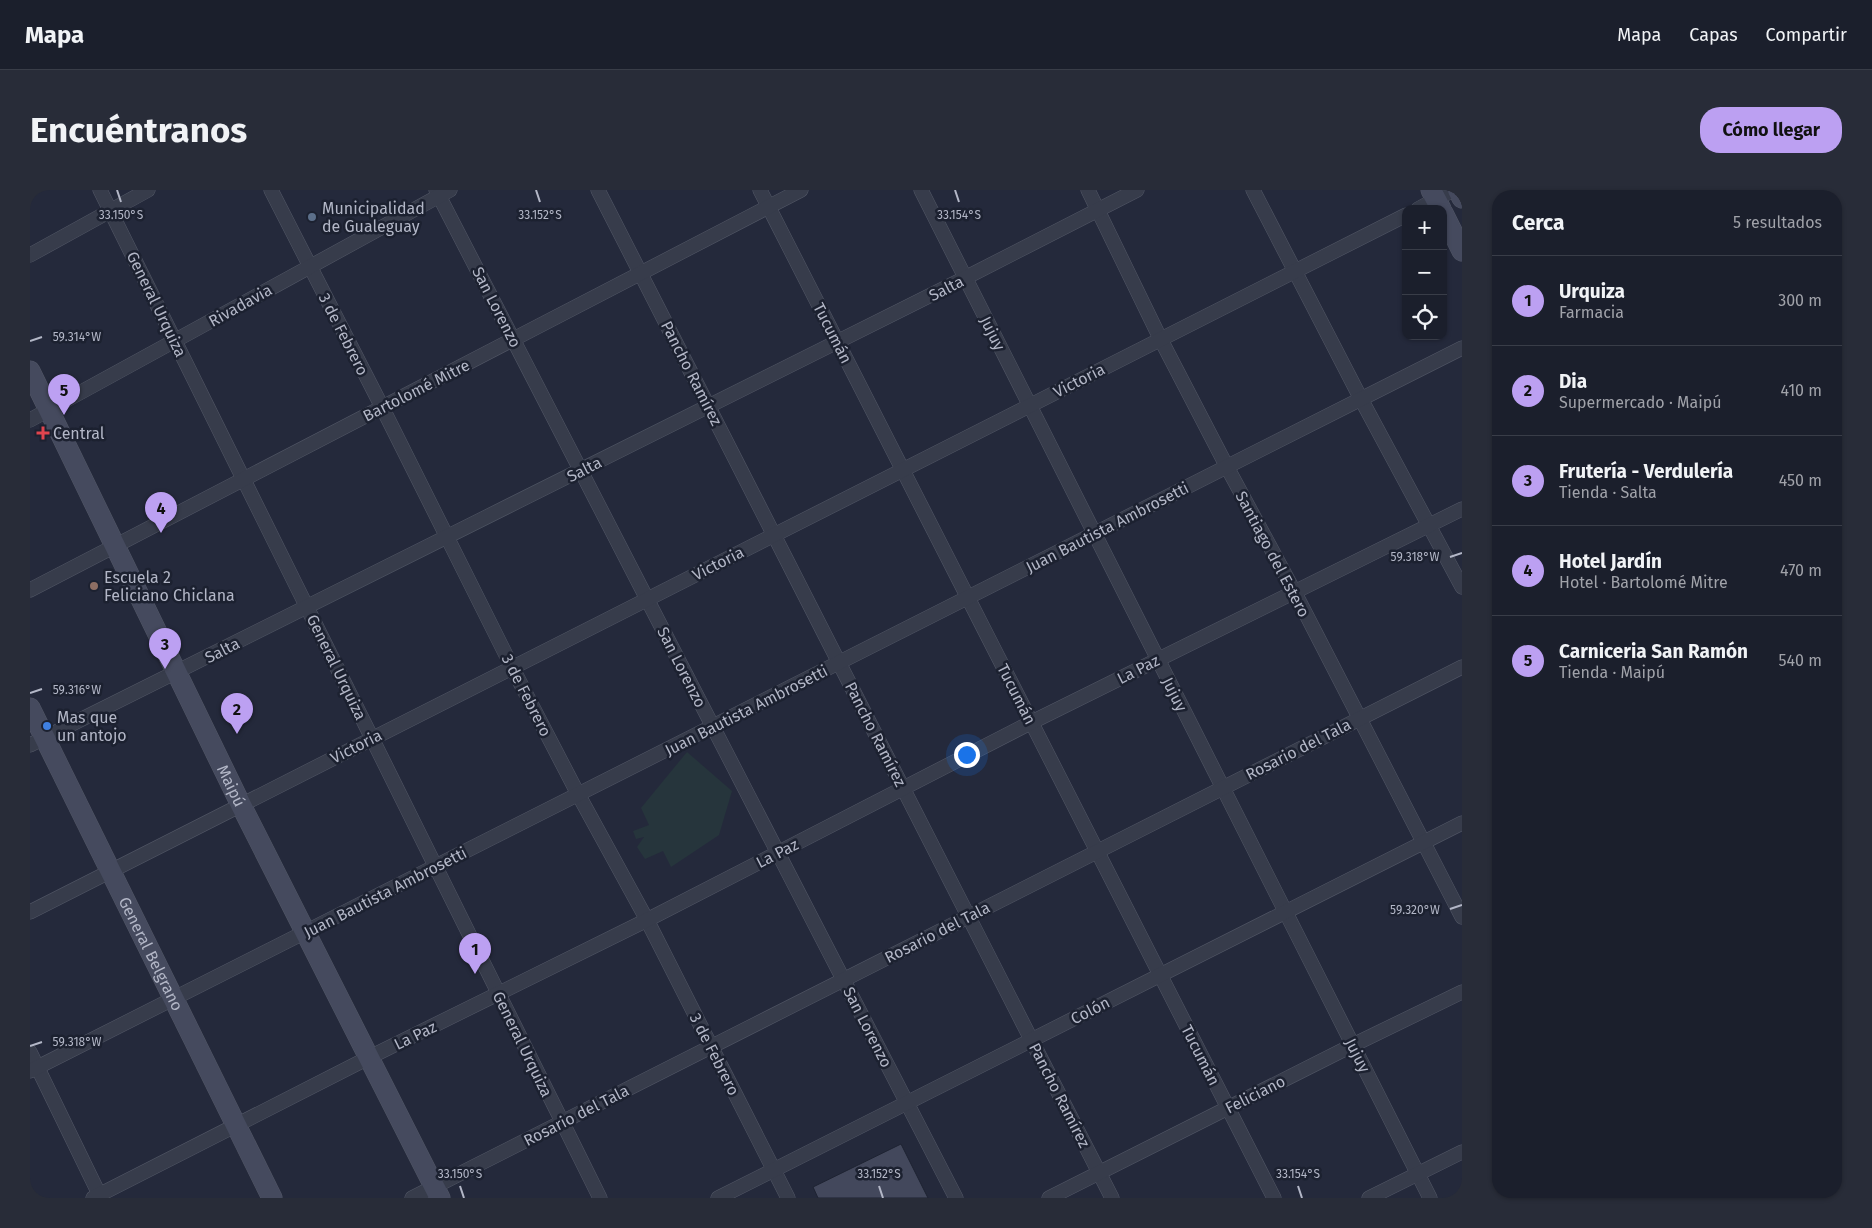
<!DOCTYPE html>
<html lang="es">
<head>
<meta charset="utf-8">
<style>
  body { margin:0; font-family:"Fira Sans",sans-serif; background:#282c38; color:#f1f3f6 }
  .controls { position:absolute; right:15px; top:15px; display:grid; overflow:hidden; border-radius:10px; box-shadow:0 1px 4px #0004 }
  .controls button { width:45px; height:45px; display:grid; place-items:center; padding:0; border:0; border-bottom:1px solid #393d48; background:#1b1f2c; color:#f1f3f6; font:25px sans-serif }
  .you { position:absolute; left:936px; top:564px; width:18px; height:18px; margin:-12px; border:4px solid #fff; border-radius:50%; background:#1a73e8; box-shadow:0 0 0 8px #1a73e833 }
  .badge { display:grid; place-items:center; width:32px; height:32px; border-radius:50%; background:#bca0f2; color:#111; font-size:16px; font-weight:700 }
  .pin { position:absolute; translate:-50% -41px; filter:drop-shadow(0 1px 2px #0008) }
  .pin::after { content:''; position:absolute; top:26px; width:18px; height:15px; background:inherit; clip-path:polygon(0 0,100% 0,50% 100%) }
  .list { margin:0; padding:0; list-style:none }
  h2 { display:flex; justify-content:space-between; align-items:center; height:65px; margin:0; padding:0 20px; font-size:21px }
  h2 small { font-size:16px; font-weight:400; color:#a0a2a9 }
  .list li { display:grid; grid-template-columns:32px 1fr auto; gap:15px; align-items:center; box-sizing:border-box; height:90px; padding:0 20px; border-top:1px solid #393d48 }
  .list b { display:block; font-size:19px; white-space:nowrap }
  .list p { margin:0; font-size:16px; white-space:nowrap; color:#a0a2a9 }
  .list em { font-size:16px; font-style:normal; color:#a0a2a9 }
  .icon { flex:none; width:28px; height:28px; fill:none; stroke:currentColor; stroke-width:2; stroke-linecap:round; stroke-linejoin:round }
  .map { position:relative; flex:none; width:1432px; height:1008px; overflow:hidden; border-radius:20px }
  header { display:flex; align-items:center; gap:30px; box-sizing:border-box; height:70px; padding:0 25px; background:#1b1f2c; border-bottom:1px solid #393d48 }
  header strong { font-size:24px }
  nav { display:flex; gap:28px; margin-inline-start:auto; font-size:18px }
  .intro { display:flex; align-items:center; justify-content:space-between; box-sizing:border-box; height:120px; padding:0 30px }
  h1 { margin:0; font-size:35px }
  .button { padding:12px 22px; border-radius:20px; background:#bca0f2; color:#111; font-size:18px; font-weight:700 }
  main { display:flex; gap:30px; padding:0 30px }
  aside { flex:1; background:#1b1f2c; border-radius:20px; box-shadow:0 1px 4px #0004 }
  .map>svg:first-child { display:block }
</style>
</head>
<body>
<header>
<strong>Mapa</strong>
<nav><a>Mapa</a><a>Capas</a><a>Compartir</a></nav>
</header>
<div class="intro"><h1>Encuéntranos</h1><a class="button">Cómo llegar</a></div>
<main>
<div class="map">
<svg width="1432" height="1008" viewBox="0 0 1432 1008">
  <rect width="100%" height="100%" fill="#24293b"/>
  <path fill="#26353c" d="M657,562L702,601L689,645L641,677L633,661L615,669L607,657L614,647L606,649L603,641L619,635L611,618Z"/>
  <path fill="#43485c" stroke="#1e2332" d="M871,954L898,1008H788L783,997Z"/>
  <g fill="none" stroke-linecap="round" stroke-linejoin="round">
    <defs>
      <g id="street">
        <path d="M70,0L570,1008"/>
        <path d="M241,0L352,217L482,477L548,604L617,730L758,1008"/>
        <path d="M406,0L926,1008"/>
        <path d="M568,0L1082,1008"/>
        <path d="M730,0L1244,1008"/>
        <path d="M891,0L1400,1008"/>
        <path d="M1058,0L1130,148L1197,277L1264,401L1432,727"/>
        <path d="M1223,0L1331,209L1432,397"/>
        <path d="M1388,19L1423,0"/>
        <path d="M0,65L118,0"/>
        <path d="M0,230L420,0"/>
        <path d="M0,400L771,0"/>
        <path d="M0,555L935,88L1107,0"/>
        <path d="M0,722L1376,25"/>
        <path d="M0,862L71,1008"/>
        <path d="M0,881L1432,158"/>
        <path d="M63,1008L340,867L617,730L1002,532L1432,319"/>
        <path d="M382,1008L1432,477"/>
        <path d="M688,1008L1432,633"/>
        <path d="M1019,1008L1323,855L1432,802"/>
        <path d="M1339,1008L1432,962"/>
      </g>
      <g id="secondary">
        <path d="M1401,0L1411,19"/>
        <path d="M1428,0L1432,8"/>
        <path d="M1413,23L1432,61"/>
        <path id="s1" d="M0,181L211,615L410,1008"/>
        <path id="s2" d="M0,518L242,1008"/>
      </g>
    </defs>
    <use href="#street" stroke="#525766" stroke-width="15"/>
    <use href="#secondary" stroke="#525766" stroke-width="21"/>
    <use href="#street" stroke="#373c4b" stroke-width="14"/>
    <use href="#secondary" stroke="#454a5e" stroke-width="20"/>
  </g>
  <path fill="none" stroke="#b3b7c7" stroke-width="2" d="M87,0L91,12M506,0L510,12M925,0L929,12M0,151L12,147M1420,367L1432,363M0,503L12,499M1420,719L1432,715M0,856L12,852M430,996L434,1008M849,996L853,1008M1268,996L1272,1008"/>
  <circle fill="#5c6f8a" stroke="#1c2130" stroke-width="2" cx="282" cy="27" r="5"/>
  <path fill="#e0444e" stroke="#1c2130" stroke-width="2" d="M10.5 235.5h5v5h5v5h-5v5h-5v-5h-5v-5h5z"/>
  <circle fill="#8d6e63" stroke="#1c2130" stroke-width="2" cx="64" cy="396" r="5"/>
  <circle fill="#3f7fe0" stroke="#1c2130" stroke-width="2" cx="17" cy="536" r="5"/>
  <g text-anchor="middle" stroke-width="5" stroke-linejoin="round" paint-order="stroke">
    <g font-size="16" fill="#b3b7c7" stroke="#1c2130" text-anchor="start">
      <text x="292" y="24">Municipalidad<tspan x="292" dy="18">de Gualeguay</tspan></text>
      <text x="23" y="249">Central</text>
      <text x="74" y="393">Escuela 2<tspan x="74" dy="18">Feliciano Chiclana</tspan></text>
      <text x="27" y="533">Mas que<tspan x="27" dy="18">un antojo</tspan></text>
    </g>
    <g font-size="16" fill="#b3b7c7" stroke="#1c2130">
      <text transform="translate(916 98) rotate(-27)" y="6">Salta</text>
      <text transform="translate(127 114) rotate(64)" y="6">General Urquiza</text>
      <text transform="translate(210 115) rotate(-29)" y="6">Rivadavia</text>
      <text transform="translate(467 117) rotate(63)" y="6">San Lorenzo</text>
      <text transform="translate(803 143) rotate(63)" y="6">Tucumán</text>
      <text transform="translate(963 143) rotate(63)" y="6">Jujuy</text>
      <text transform="translate(314 144) rotate(63)" y="6">3 de Febrero</text>
      <text transform="translate(662 183) rotate(63)" y="6">Pancho Ramírez</text>
      <text transform="translate(1049 190) rotate(-27)" y="6">Victoria</text>
      <text transform="translate(386 200) rotate(-27)" y="6">Bartolomé Mitre</text>
      <text transform="translate(554 279) rotate(-27)" y="6">Salta</text>
      <text transform="translate(1077 337) rotate(-27)" y="6">Juan Bautista Ambrosetti</text>
      <text transform="translate(1243 364) rotate(62)" y="6">Santiago del Estero</text>
      <text transform="translate(688 373) rotate(-27)" y="6">Victoria</text>
      <text transform="translate(192 460) rotate(-27)" y="6">Salta</text>
      <text transform="translate(307 477) rotate(64)" y="6">General Urquiza</text>
      <text transform="translate(652 477) rotate(63)" y="6">San Lorenzo</text>
      <text transform="translate(1108 479) rotate(-27)" y="6">La Paz</text>
      <text transform="translate(987 504) rotate(63)" y="6">Tucumán</text>
      <text transform="translate(1145 504) rotate(63)" y="6">Jujuy</text>
      <text transform="translate(497 505) rotate(63)" y="6">3 de Febrero</text>
      <text transform="translate(716 520) rotate(-27)" y="6">Juan Bautista Ambrosetti</text>
      <text transform="translate(846 544) rotate(63)" y="6">Pancho Ramírez</text>
      <text transform="translate(326 556) rotate(-27)" y="6">Victoria</text>
      <text transform="translate(1268 559) rotate(-27)" y="6">Rosario del Tala</text>
      <text dy="6" stroke="none"><textPath href="#s1" startOffset="461">Maipú</textPath></text>
      <text transform="translate(747 663) rotate(-27)" y="6">La Paz</text>
      <text transform="translate(355 702) rotate(-27)" y="6">Juan Bautista Ambrosetti</text>
      <text transform="translate(907 742) rotate(-27)" y="6">Rosario del Tala</text>
      <text dy="6" stroke="none"><textPath href="#s2" startOffset="274">General Belgrano</textPath></text>
      <text transform="translate(1060 820) rotate(-27)" y="6">Colón</text>
      <text transform="translate(838 837) rotate(63)" y="6">San Lorenzo</text>
      <text transform="translate(385 845) rotate(-26)" y="6">La Paz</text>
      <text transform="translate(493 854) rotate(64)" y="6">General Urquiza</text>
      <text transform="translate(685 864) rotate(63)" y="6">3 de Febrero</text>
      <text transform="translate(1171 865) rotate(63)" y="6">Tucumán</text>
      <text transform="translate(1328 865) rotate(63)" y="6">Jujuy</text>
      <text transform="translate(1225 904) rotate(-27)" y="6">Feliciano</text>
      <text transform="translate(1030 905) rotate(63)" y="6">Pancho Ramírez</text>
      <text transform="translate(546 925) rotate(-27)" y="6">Rosario del Tala</text>
    </g>
  </g>
  <g font-size="12" text-anchor="middle" fill="#b3b7c7" stroke="#1c2130" stroke-width="5" stroke-linejoin="round" paint-order="stroke">
    <text x="91" y="29">33.150°S</text>
    <text x="510" y="29">33.152°S</text>
    <text x="929" y="29">33.154°S</text>
    <text x="47" y="151">59.314°W</text>
    <text x="1385" y="371">59.318°W</text>
    <text x="47" y="504">59.316°W</text>
    <text x="1385" y="724">59.320°W</text>
    <text x="47" y="856">59.318°W</text>
    <text x="430" y="988">33.150°S</text>
    <text x="849" y="988">33.152°S</text>
    <text x="1268" y="988">33.154°S</text>
  </g>
</svg>
<div class="controls">
<button>+</button>
<button>−</button>
<button><svg class="icon" aria-label="locate" viewBox="0 0 24 24"><circle cx="12" cy="12" r="6"/><path d="M12 2v4M12 18v4M2 12h4M18 12h4"/></svg></button>
</div>
<div class="you"></div>
<div class="pin badge" style="left:445px;top:784px">1</div>
<div class="pin badge" style="left:207px;top:544px">2</div>
<div class="pin badge" style="left:135px;top:479px">3</div>
<div class="pin badge" style="left:131px;top:343px">4</div>
<div class="pin badge" style="left:34px;top:225px">5</div>
</div>
<aside>
<h2>Cerca<small>5 resultados</small></h2>
<ul class="list">
<li><span class="badge">1</span><div><b>Urquiza</b><p>Farmacia</p></div><em>300 m</em></li>
<li><span class="badge">2</span><div><b>Dia</b><p>Supermercado · Maipú</p></div><em>410 m</em></li>
<li><span class="badge">3</span><div><b>Frutería - Verdulería</b><p>Tienda · Salta</p></div><em>450 m</em></li>
<li><span class="badge">4</span><div><b>Hotel Jardín</b><p>Hotel · Bartolomé Mitre</p></div><em>470 m</em></li>
<li><span class="badge">5</span><div><b>Carniceria San Ramón</b><p>Tienda · Maipú</p></div><em>540 m</em></li>
</ul>
</aside>
</main>
</body>
</html>
